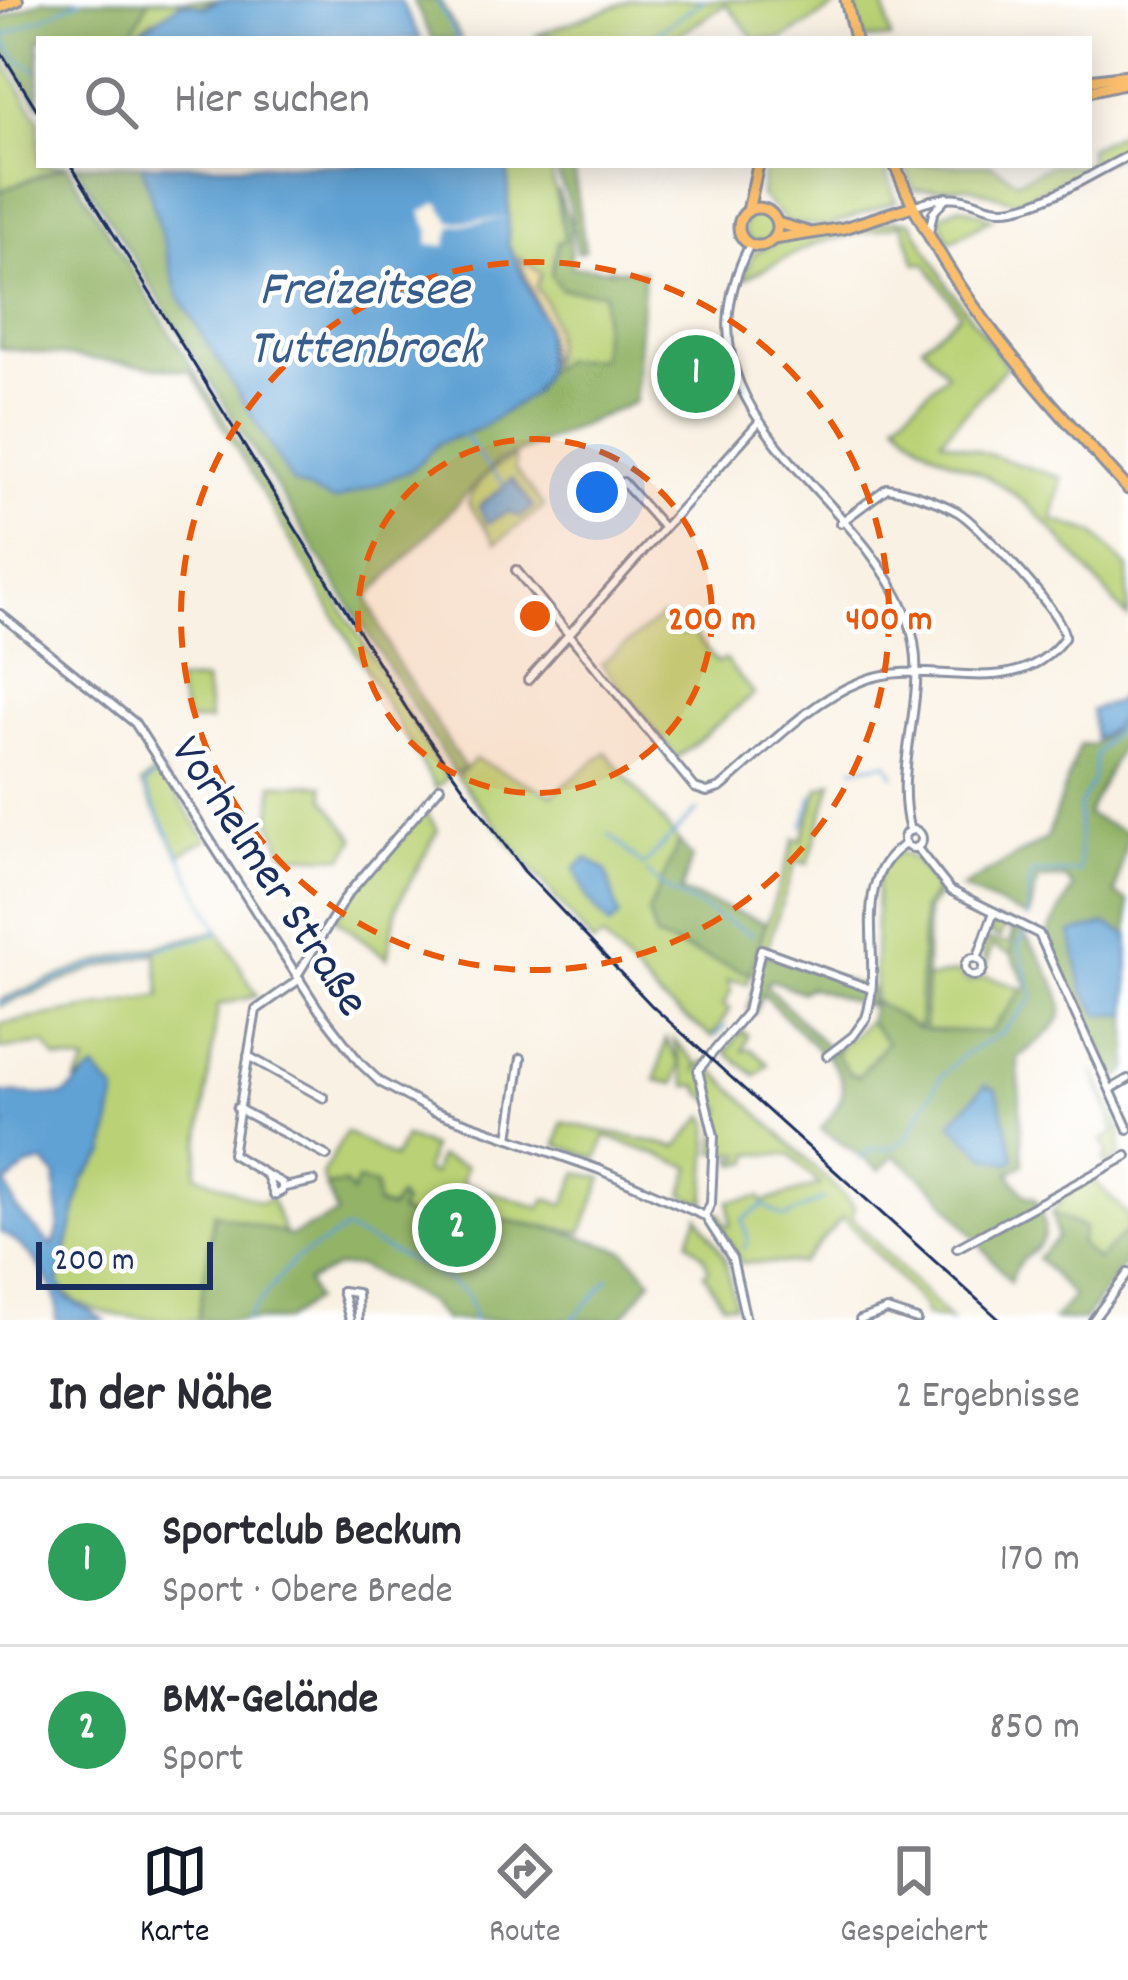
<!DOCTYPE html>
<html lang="de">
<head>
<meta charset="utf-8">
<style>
  body { margin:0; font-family:Dekko,sans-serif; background:#f7f7f7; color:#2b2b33 }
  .scale { position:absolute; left:36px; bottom:30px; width:177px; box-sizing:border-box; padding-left:12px; border:6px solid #1b2f5e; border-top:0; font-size:33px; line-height:42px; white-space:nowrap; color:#1b2f5e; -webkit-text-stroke:9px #fff; paint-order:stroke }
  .you { position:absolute; left:597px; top:492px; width:42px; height:42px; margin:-30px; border:9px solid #fff; border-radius:50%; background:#1a73e8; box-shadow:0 0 0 18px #1a73e833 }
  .badge { display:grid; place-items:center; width:78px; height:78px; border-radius:50%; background:#111827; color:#fff; font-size:39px; font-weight:700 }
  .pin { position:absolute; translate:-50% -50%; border:6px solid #fff; box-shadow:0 3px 12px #0006 }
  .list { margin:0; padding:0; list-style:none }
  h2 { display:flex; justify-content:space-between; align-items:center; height:156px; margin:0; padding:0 48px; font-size:51px }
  h2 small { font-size:39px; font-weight:400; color:#7c7c81 }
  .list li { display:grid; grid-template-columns:78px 1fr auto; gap:36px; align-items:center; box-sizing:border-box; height:168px; padding:0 48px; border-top:3px solid #e1e1e2 }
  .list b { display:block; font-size:45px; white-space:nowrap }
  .list p { margin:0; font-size:39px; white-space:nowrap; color:#7c7c81 }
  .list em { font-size:39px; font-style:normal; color:#7c7c81 }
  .icon { flex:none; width:66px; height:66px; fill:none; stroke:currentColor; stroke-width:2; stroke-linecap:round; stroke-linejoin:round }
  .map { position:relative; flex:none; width:1128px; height:1320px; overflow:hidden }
  .search { position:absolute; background:#fff; box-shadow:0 6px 30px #0003; left:36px; right:36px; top:36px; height:132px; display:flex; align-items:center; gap:30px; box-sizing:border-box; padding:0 42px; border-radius:0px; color:#7c7c81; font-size:45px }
  .sheet { height:492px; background:#fff }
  nav { display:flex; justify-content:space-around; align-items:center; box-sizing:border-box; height:168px; border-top:3px solid #e1e1e2; background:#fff; font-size:33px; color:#7c7c81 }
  nav a { display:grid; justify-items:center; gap:6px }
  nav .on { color:#111827 }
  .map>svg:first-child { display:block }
</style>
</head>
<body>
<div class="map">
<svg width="1128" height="1320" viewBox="0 0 1128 1320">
  <rect width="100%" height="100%" fill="#fff"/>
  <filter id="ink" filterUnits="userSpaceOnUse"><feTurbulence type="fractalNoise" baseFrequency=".00833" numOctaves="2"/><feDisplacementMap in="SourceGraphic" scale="24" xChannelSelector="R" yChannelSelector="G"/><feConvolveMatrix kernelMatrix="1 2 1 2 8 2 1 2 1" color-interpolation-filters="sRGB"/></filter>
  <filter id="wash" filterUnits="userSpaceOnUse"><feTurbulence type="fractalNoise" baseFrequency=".004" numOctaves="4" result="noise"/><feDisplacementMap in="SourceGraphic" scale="48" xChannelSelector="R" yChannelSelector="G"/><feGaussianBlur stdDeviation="2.7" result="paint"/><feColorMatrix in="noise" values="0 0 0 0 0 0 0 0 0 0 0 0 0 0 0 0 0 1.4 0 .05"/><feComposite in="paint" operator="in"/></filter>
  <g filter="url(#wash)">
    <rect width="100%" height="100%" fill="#f9f1e3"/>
    <g fill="#bad175" stroke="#6a806a" stroke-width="3">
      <path d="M149,0H220L152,20L128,39Z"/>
      <path d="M632,0H837L838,5L783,39H755L726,4L673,39L534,36Z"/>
      <path d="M853,0H883L891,39H862Z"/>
      <path d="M0,55L39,120V165H66L0,191Z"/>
      <path d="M1128,129V150L1016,202L970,187L914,190L904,165H992L1017,181L1052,165H1089V148Z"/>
      <path d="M508,165L550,166L565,241L562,289L604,292L601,358L561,361L545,371V324L508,245Z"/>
      <path d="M764,165H884L896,201L828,226L788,223L761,196Z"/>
      <path d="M960,206L992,218L948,243L940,216Z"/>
      <circle cx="759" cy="227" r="15"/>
      <path d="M893,220L911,222L950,289L1007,366L941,439L1062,478L1053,520L1094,533L1128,568V618C1092,578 1057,527 1014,494C971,461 934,464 897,420L947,373L922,345L960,314L925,263L916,264L902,224L816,243L742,280L754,253L778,241Z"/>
      <path d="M195,372L447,778L436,788L192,373Z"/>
      <path d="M515,457V470L544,507L496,543L468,503C475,481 494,466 515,457Z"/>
      <path d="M662,616L683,635L692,632L717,662L725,660L754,694L677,758L601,664Z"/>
      <path d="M175,681H205L210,721H187Z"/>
      <path d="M606,752L679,842L648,913L750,973L795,838L802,840L819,788L832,782L808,864L796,861L758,976L750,974L748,983L728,980L731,991L723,1006L730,1009L712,1037L661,1000L603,938L593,944L457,777L475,759L552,795Z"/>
      <path d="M159,770L207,840L179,855L141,784Z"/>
      <path d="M273,784L323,785L325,799L355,839L344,857L285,855L271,822Z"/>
      <path d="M425,811L438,830L397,906L387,958L336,919L348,897Z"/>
      <path d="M898,852L912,857L937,889L923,908L919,1031L874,1001L877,883L882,867Z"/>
      <path d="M997,921L1016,926L1019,934L1011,954L992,946L987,964L983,951L987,940L1008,944L1013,931L1004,927L1000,938L990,934Z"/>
      <path d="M219,930L257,996L218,1005L196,1174L260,1202L271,1199L285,1234L214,1213L198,1320C158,1320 73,1320 59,1282L83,1180L99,1158L79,1078L75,1083L86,1063L56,1059L45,1044L0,1049V1024L161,996L156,953L93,969L0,1006V1000L87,965Z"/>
      <path d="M957,972L968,982L986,976L1023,989L990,1033L924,1030L927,979Z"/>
      <path d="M868,1021L888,1042L860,1076L848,1073L835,1052Z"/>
      <path d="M742,1031L748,1036L743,1051L751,1049L768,1064L756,1076L726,1052Z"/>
      <path d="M666,1039L680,1064L675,1084L656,1080Z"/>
      <path d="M674,1040L697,1063V1070L704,1061L842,1194L854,1206L852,1217L950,1320L926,1316L924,1307L843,1217L801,1263H741L715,1216L720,1213L725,1226L730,1225L729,1201L760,1197L763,1202L820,1185L790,1155L751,1154L750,1162L736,1165L733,1158L741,1159L742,1154L714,1152L723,1108L701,1093L699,1086H687Z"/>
      <path d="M1094,1072L1121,1131L1119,1158L1105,1164L1103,1158L1108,1154L1102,1140L1115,1133Z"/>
      <path d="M705,1115L710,1123L705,1204L683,1194L691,1167L605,1136L598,1159L557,1145L562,1122L677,1147Z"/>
      <path d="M346,1132L394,1158L405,1137L431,1147L425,1172L433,1174L438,1157L466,1166L462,1183L541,1208L546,1199L564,1205L578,1173L603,1178L582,1232L502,1220L475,1261L417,1235L398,1212L403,1204L399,1198L391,1209L352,1194L345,1184L326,1186L322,1175Z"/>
      <path d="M1093,1179L1128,1215V1230L1097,1261L1079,1244L1084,1228L1052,1213L1065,1195Z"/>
      <path d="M698,1216L725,1259L735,1305L722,1303L704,1273L709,1270L703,1255L688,1242Z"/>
    </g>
    <g fill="#93b366" stroke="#577162" stroke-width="3">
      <path d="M44,0H149L128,39H39V105L0,44V19Z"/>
      <path d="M413,0H439L461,39H432Z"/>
      <path d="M67,165L82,190L195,372L0,348V191Z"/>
      <path d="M75,165H142L179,296L293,483L410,471L439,443L531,394L545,371L561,361L601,358L604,293L561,289L551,274L558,242L565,240L557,189L570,222L571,267L644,271L635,402L497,462L368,598L392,654L465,768L455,774Z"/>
      <path d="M554,165H573L585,250L577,253L570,206Z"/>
      <path d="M1128,706V731L1087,815L1128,833L1115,894L1128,902V1070L1116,1079L1047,935L1073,888L1066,878L1038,879L1029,918L961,888L1047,838L1080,744L1093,745L1111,731Z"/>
      <path d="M679,842L692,857L681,892L766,923L750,974L656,938L648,913Z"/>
      <path d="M934,893L938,896L927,910L925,1030L990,1032L1027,985L1011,954L1016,926C1031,939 1071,999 1060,1018C1053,1033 1030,1047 1018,1058L1023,1165L1009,1173L1025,1195L1035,1198C1063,1257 1022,1240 1010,1282L937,1191L895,1155L880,1170L821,1129C844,1098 853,1088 827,1056L831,1052L823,1055L762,994L755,1013L748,1009L763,953L871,989L870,1005H864L809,987L801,992L771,980L766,985L829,1049L836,1044L840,1049L835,1051L849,1073L859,1076L887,1042L868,1021L874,1001L919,1029L923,908Z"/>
      <path d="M357,1181L375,1185L377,1205L391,1209L398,1197L403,1204L399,1212L416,1219L418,1235L474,1260L502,1220L564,1231L625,1251L652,1280L620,1320H445L428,1303L359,1266L337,1267L307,1282L314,1300L286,1320H198L214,1213L290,1236L337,1214L326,1186L345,1184L352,1193Z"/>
      <path d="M1052,1213L1084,1229L1080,1244L1097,1260L1128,1230V1259L1084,1320L1054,1319L1073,1296L1037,1258L1057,1238Z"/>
    </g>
    <path fill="#eeda9e" stroke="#84847e" stroke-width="3" d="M519,258L541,273L536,288C553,305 559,341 549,365L545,324Z"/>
    <g fill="#60a2d4" stroke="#3e6899" stroke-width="3" fill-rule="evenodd">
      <path d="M220,0H400L421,39H129L182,2L205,7Z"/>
      <path d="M142,165H508V244L545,324V371L532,394L479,429L439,443L410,471L334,501L293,483L179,296Z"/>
      <path d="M512,479L533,507L520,517L508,512L487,523L479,507Z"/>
      <path d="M1128,684C1128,710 1119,727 1095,739L1091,710L1116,702Z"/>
      <path d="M587,858L606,871L619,916L610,926L587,898L575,868Z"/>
      <path d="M1106,924L1128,935V1015L1099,1014L1083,990L1071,933Z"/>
      <path d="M94,1069L116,1092L106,1153L83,1180L59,1282L65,1297L104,1320H55C65,1291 27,1244 0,1232V1131L5,1125L0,1126V1093L63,1096ZM44,1163L56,1176C54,1202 66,1221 52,1246L17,1210L6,1184L29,1165Z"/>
      <path d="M985,1085L997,1090L1015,1159L1009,1163L985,1156L951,1123Z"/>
    </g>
    <path fill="#f9f1e3" d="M438,202L452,222L510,218L452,226L446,246L428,244L430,232L421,212Z"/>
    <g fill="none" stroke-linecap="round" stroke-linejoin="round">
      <g stroke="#60a2d4" stroke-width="3">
        <path d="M436,0L458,39"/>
        <path d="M0,38L81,0"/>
        <path d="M4,38L17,59L36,70"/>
        <path d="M648,39L704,0"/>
        <path d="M463,434L488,468"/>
        <path d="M492,472L504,484"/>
        <path d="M853,768L888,763L894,776"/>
        <path d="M803,825L813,795"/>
        <path d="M609,834L643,866L697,810"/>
        <path d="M646,872L664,888L753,935"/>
        <path d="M1027,919L1031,874L1079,872V808L1093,779L1096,754L1128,713"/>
        <path d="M0,1003L89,967L220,933L144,786L161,771"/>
        <path d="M716,1036L725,1026"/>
        <path d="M859,1160L871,1149L893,1148L906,1139L940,1078L962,1056L1000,1034L1034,997L1018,945L1027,933"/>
        <path d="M744,1249L748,1239L742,1220L764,1205L784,1218L823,1199"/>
        <path d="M245,1320L294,1260L345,1230L435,1272L468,1295L474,1320"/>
        <path d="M572,1320L609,1279"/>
      </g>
    </g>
  </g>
  <g filter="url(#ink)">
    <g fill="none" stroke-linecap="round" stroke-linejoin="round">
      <defs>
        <g id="minor">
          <path d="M913,206C972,183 975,215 1014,208C1053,201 1092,173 1128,156"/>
          <path d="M929,233L933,213L946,197"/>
          <path d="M750,244C665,415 852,481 906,614C936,688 890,758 910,831"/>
          <path d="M623,482L663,527"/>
          <path d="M516,570L695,788L707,792L720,788C763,752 809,701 862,681C930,654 1013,707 1064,638C1069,618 979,525 958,512C938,501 909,491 887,488L840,523"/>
          <path d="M0,614L135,723L319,1010L360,1063L380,1082L433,1111L598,1169L705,1216L732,1258L746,1320"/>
          <path d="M528,680L759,422"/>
          <circle cx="913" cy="839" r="9"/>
          <path d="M916,847L950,890L1039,934L1128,1129"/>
          <circle cx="974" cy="967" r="9"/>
          <path d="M977,959L994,912"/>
          <path d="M298,974L347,895L440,787"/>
          <path d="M248,1056L324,1098"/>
          <path d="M827,1056L853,1036L866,1018C886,959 846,883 905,844"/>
          <path d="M1111,1089L1128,1079"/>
          <path d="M237,1108L327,1156"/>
          <path d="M509,1138L521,1058"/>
          <path d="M267,1175L282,1183V1191L274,1195L267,1175L232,1154L256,1010L300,979"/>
          <path d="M285,1187L314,1181"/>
          <path d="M705,1216L711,1203L714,1136L698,1070L747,1012L761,949L871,989"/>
          <path d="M957,1248L1127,1156"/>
          <path d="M342,1291L357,1293L358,1320"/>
          <path d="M342,1291L350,1320"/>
          <path d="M860,1320L887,1310L917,1320"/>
          <path d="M1093,1320L1128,1273"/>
        </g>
        <g id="major">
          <path d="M846,0L855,39"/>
          <path d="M1089,80L1128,75"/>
          <path d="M1089,91L1128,82"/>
          <path d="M895,165C946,292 1038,389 1128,489"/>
          <circle cx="758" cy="227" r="19"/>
          <path d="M748,211L758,165"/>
          <path d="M777,223L808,232"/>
          <path d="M773,239L844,228L913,206"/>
        </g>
        <path id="highway" d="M0,7L17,0"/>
      </defs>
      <use href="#minor" stroke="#8a90a0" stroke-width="12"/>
      <use href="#major" stroke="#8a90a0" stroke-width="15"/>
      <use href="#highway" stroke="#8a90a0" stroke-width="16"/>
      <use href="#minor" stroke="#fff" stroke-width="6"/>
      <use href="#major" stroke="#fabe6d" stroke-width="9"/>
      <use href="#highway" stroke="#fabe6d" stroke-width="10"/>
      <g stroke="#1b2f5e" stroke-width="3">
        <path d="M0,50L39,113"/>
        <path d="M71,165L408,711L524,871L652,1006L1000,1320"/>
      </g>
    </g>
  </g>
  <circle cx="535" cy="616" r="177" fill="#e8590c" fill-opacity=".12"/>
  <g fill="none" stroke="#e8590c" stroke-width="6" stroke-dasharray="21 15">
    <circle cx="535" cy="616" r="177"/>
    <circle cx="535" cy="616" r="354"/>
  </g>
  <g text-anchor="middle" stroke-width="9" stroke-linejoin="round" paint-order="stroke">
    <g font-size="48" fill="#1b2f5e" stroke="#fff">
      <text transform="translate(273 874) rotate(57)" y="17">Vorhelmer Straße</text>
    </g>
    <g font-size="51" font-style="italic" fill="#375d8d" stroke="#fff">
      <text x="364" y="303">Freizeitsee<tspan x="364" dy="59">Tuttenbrock</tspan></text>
    </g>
  </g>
  <circle cx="535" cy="616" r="18" fill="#e8590c" stroke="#fff" stroke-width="6"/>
  <g font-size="36" text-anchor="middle" font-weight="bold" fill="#e8590c" stroke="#fff" stroke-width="9" stroke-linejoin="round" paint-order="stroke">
    <text x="712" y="629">200 m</text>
    <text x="889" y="629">400 m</text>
  </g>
</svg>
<div class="scale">200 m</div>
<div class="you"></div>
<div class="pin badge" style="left:696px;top:374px;background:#2e9e5b">1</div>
<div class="pin badge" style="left:457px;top:1228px;background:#2e9e5b">2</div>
<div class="search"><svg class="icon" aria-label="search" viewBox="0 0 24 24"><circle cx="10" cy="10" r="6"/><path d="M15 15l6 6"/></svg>Hier suchen</div>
</div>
<section class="sheet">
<h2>In der Nähe<small>2 Ergebnisse</small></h2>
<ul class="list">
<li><span class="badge" style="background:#2e9e5b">1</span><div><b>Sportclub Beckum</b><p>Sport · Obere Brede</p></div><em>170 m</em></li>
<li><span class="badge" style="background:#2e9e5b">2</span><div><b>BMX-Gelände</b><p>Sport</p></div><em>850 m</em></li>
</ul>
</section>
<nav>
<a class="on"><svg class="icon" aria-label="map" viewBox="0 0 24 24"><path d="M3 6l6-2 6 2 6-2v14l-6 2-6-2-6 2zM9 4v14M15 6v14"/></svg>Karte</a>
<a><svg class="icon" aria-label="directions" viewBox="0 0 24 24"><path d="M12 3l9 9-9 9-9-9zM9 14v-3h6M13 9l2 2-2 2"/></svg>Route</a>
<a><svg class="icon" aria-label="saved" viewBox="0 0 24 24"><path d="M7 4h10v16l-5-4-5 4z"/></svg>Gespeichert</a>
</nav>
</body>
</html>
